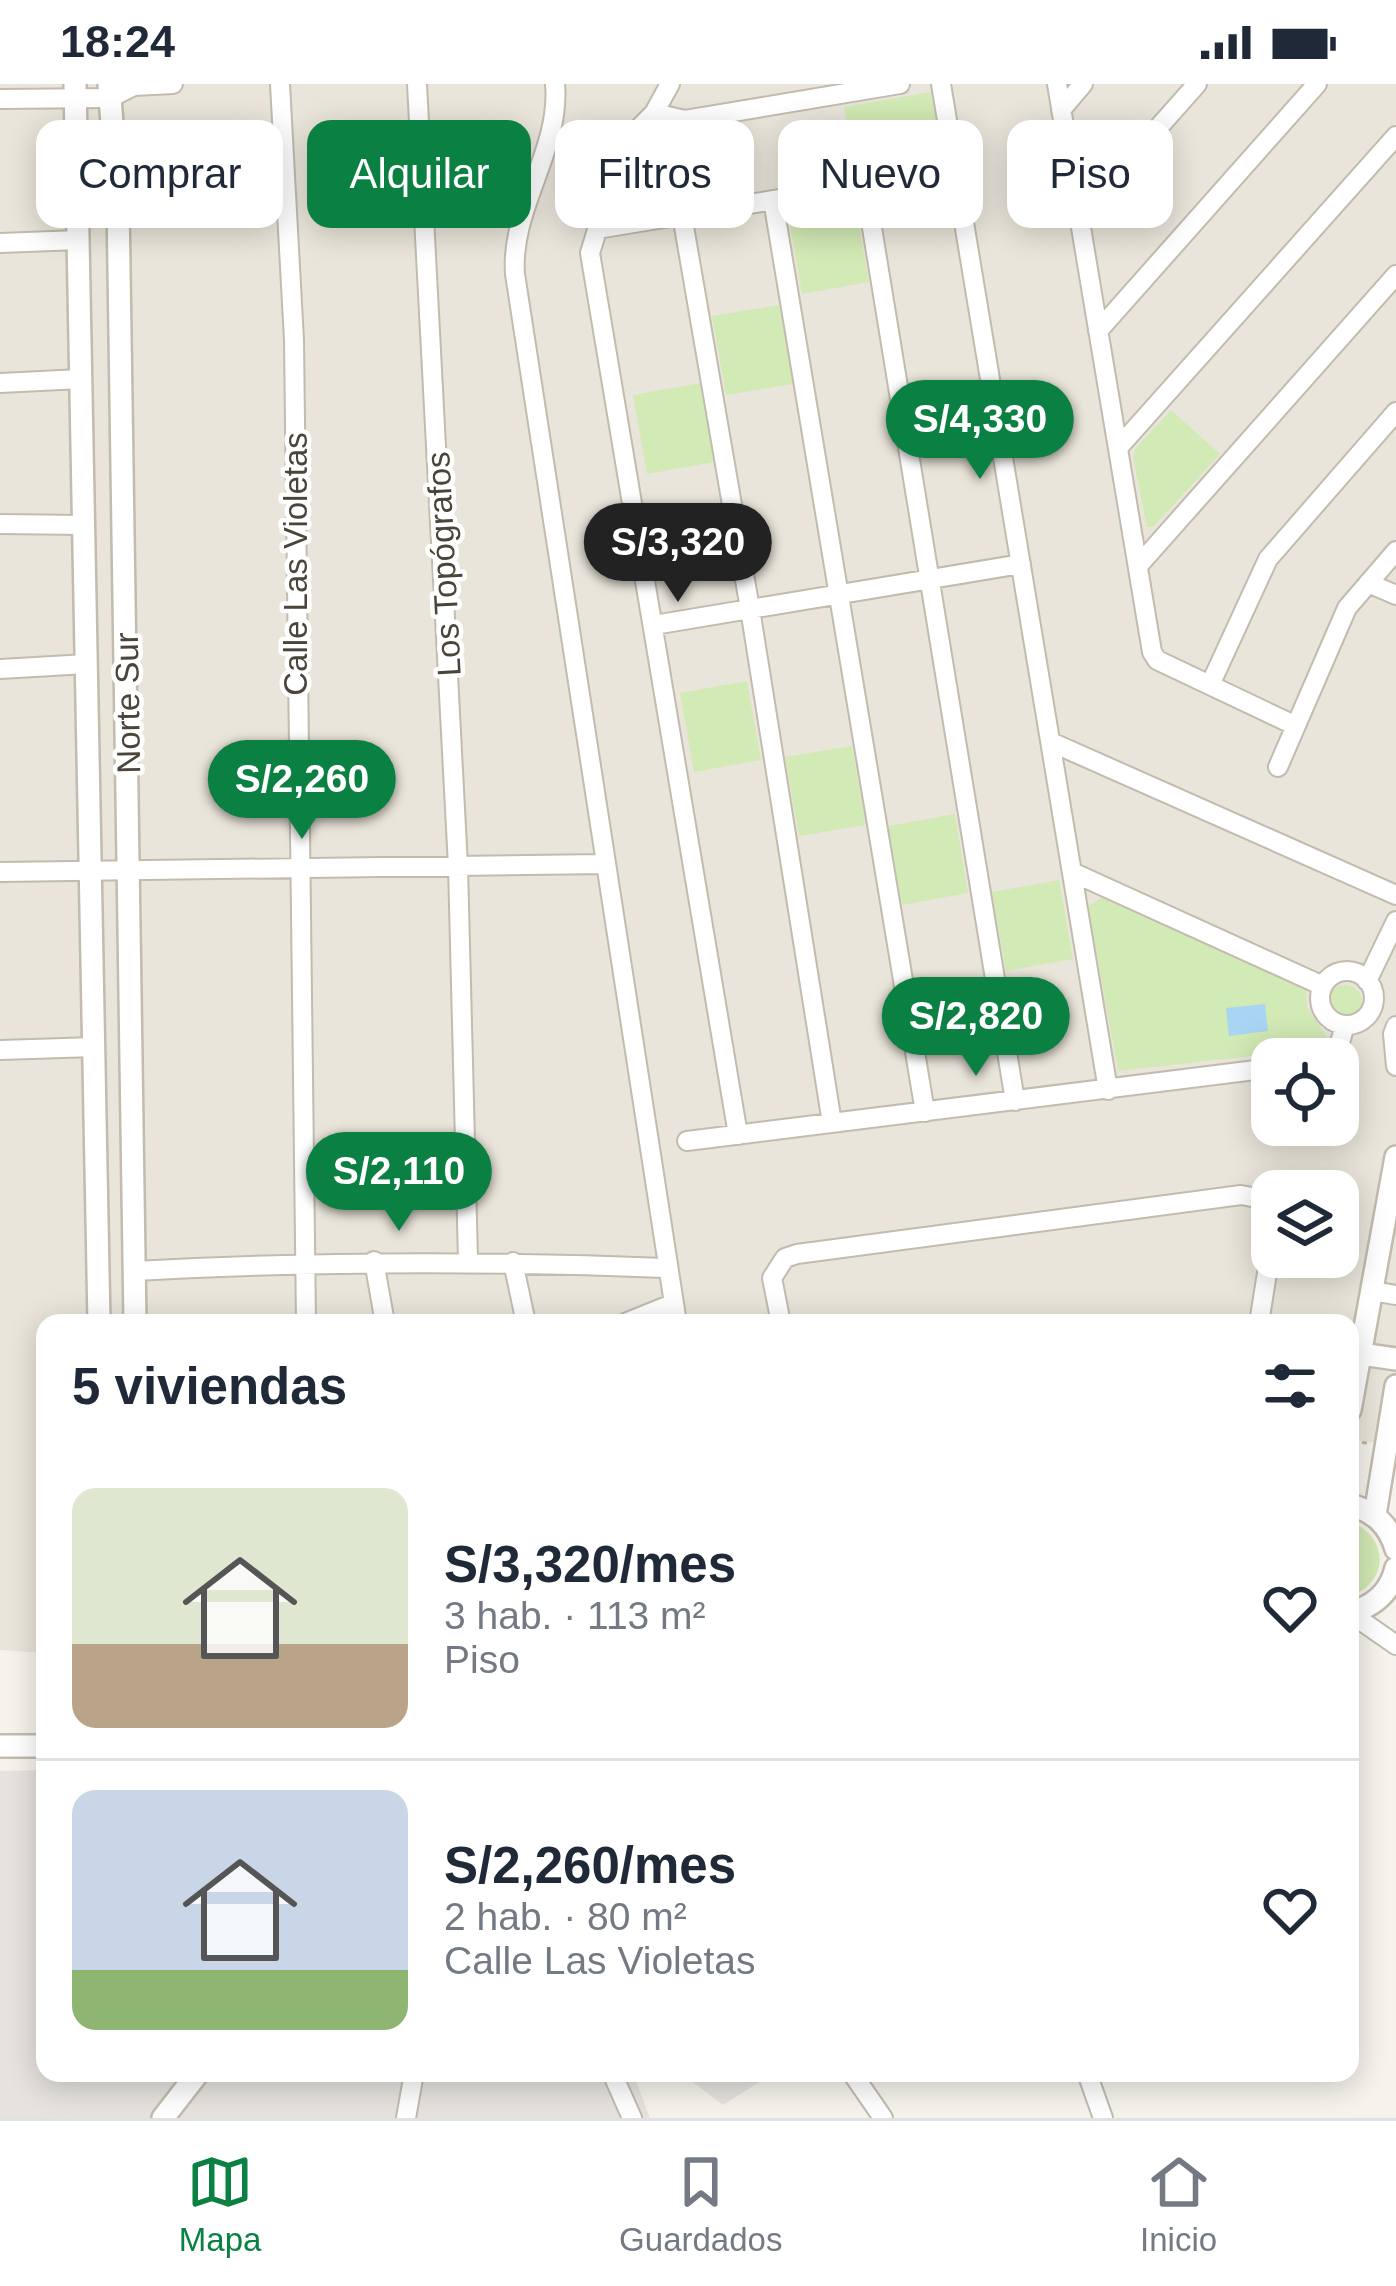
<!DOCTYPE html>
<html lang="es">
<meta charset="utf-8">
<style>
body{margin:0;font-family:Arial,sans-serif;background:#f2f2f3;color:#1f2937;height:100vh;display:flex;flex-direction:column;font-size:45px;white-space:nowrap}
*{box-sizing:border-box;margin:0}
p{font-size:39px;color:#747a83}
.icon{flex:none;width:66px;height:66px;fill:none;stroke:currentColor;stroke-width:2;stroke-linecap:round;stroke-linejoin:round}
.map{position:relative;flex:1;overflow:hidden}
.panel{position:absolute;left:36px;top:1230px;width:1323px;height:768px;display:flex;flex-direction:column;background:#fff;border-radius:24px;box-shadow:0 6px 30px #0003}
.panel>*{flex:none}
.top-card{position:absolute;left:36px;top:36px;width:1326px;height:108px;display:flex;gap:24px}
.fabs{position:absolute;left:1251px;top:954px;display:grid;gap:24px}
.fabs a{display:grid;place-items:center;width:108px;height:108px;border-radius:24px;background:#fff;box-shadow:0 6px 30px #0003;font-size:60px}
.price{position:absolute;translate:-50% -102px;padding:0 27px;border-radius:42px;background:#0b8043;color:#fff;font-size:39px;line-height:78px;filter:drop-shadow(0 3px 6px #0008)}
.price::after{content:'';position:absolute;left:50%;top:72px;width:36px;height:27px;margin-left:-18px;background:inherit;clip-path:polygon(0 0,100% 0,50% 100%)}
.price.on{background:#222;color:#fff}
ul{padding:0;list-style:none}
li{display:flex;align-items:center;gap:36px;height:300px;padding:0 36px}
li+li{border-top:3px solid #e0e1e3}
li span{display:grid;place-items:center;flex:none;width:336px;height:240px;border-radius:24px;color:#555}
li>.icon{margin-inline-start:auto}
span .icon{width:144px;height:144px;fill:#fffc;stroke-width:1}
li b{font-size:51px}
h2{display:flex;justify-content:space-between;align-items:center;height:144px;padding:0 36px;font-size:51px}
.chip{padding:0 42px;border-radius:24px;background:#fff;box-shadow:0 6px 30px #0003;font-size:42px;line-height:108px}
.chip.on{background:#0b8043;color:#fff}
.status{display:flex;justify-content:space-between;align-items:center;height:84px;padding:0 60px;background:#fff;direction:ltr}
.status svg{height:33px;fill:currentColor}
.menu{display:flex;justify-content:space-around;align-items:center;height:168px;border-top:3px solid #e0e1e3;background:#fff;font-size:33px;color:#747a83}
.menu a{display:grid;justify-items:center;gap:6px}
.menu .on{color:#0b8043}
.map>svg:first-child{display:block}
</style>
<div class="status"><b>18:24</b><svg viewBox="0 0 49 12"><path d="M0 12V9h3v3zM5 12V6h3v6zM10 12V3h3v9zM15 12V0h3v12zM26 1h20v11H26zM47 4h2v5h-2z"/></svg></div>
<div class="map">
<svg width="1396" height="2034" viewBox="0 0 1396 2034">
<rect width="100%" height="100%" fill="#f6f3ec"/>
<path fill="#eae5da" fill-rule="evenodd" d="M0 0H1396V1362L1350 1355V1239H45V1569L0 1566ZM1272 975H1338V1041H1272ZM1272 1107H1338V1173H1272Z"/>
<path fill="#e6e2dd" d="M45 1686V1989H633L650 2034H0V1687Z
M681 1989H774L723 2021Z"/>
<path fill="#d2eab5" d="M931 8 943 73 855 89 844 23Z
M854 113 869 198 802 210 787 124Z
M779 221 793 300 726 311 712 232Z
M700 299 714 378 647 390 633 311Z
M1171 326 1220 370 1153 443H1147L1133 373 1135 365Z
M747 597 761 676 694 688 680 609Z
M852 662 866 741 799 752 785 673Z
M955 730 968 809 902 821 888 742Z
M1059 796 1073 875 1006 887 992 808Z
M1103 813 1306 906 1307 923 1328 955 1323 964 1118 987 1088 822Z
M1328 918a17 17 0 1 1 34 0a17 17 0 1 1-34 0Z
M1350 1438C1389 1451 1390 1499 1350 1512Z"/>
<path fill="#a9d4f2" d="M1265 920 1268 947 1229 952 1226 924Z"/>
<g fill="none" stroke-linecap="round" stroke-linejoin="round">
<defs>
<path id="minor" d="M280 0 294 256 306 1239
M417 0 458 782 468 1176
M555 0C561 66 510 124 515 190L677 1239
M670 0 654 29 629 54 618 78 590 169 738 1051
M941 0 1108 1006
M1057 0 1152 568 1157 576 1294 641
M0 15 110 14 134 2 173 0
M1061 26 1083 0
M654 29 685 36 900 0
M865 101 1015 1017
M773 116 925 1028
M682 131 750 525 832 1039
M1079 133 1197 0
M597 145 956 86
M0 159 79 156
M1098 247 1317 0
M0 299 81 295
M1118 364 1396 52
M0 440 83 441
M1138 482 1396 191
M1368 499 1396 511
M654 541 1021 480
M0 585 87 580
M1210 601 1268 475 1396 328
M1051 658 1396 811
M1278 683 1347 524 1396 467
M0 788 604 780
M1072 788 1323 902
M1320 914a27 27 0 1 1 54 0a27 27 0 1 1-54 0Z
M1367 897 1396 837
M1396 942 1393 950 1396 982
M0 966 95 963
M1325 975 1337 969 1345 941
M687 1057 1272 984
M374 1177 385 1239
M513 1178 526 1239
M134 1187C313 1177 486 1177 665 1184
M1372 1207 1396 1211
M625 1239 672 1220
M781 1239 772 1194 785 1174 797 1170 1241 1111 1257 1114 1272 1128
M1259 1239 1272 1158
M1350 1529 1396 1561
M612 1989 632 2034
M852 1989 883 2034
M1087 1989 1103 2034
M406 2034 414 1989"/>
<path id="tertiary" d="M75 0 99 1239
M109 0 118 119 135 1239
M1361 1270 1396 1275
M1350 1326 1396 1073
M1350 1421C1374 1427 1389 1441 1396 1465
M1375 1431 1396 1302
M1350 1529C1374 1522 1390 1509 1396 1484
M0 1662H45
M163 2034 198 1989"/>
</defs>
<use href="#minor" stroke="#c2bbae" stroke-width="22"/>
<use href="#tertiary" stroke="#c2bbae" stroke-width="26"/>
<path stroke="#c4b79f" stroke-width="3" stroke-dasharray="6 6" stroke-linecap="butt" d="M1350 1357 1367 1359"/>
<use href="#minor" stroke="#fff" stroke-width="18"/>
<use href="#tertiary" stroke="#fff" stroke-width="21"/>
</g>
<g text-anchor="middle" stroke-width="9" stroke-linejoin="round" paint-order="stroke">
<g font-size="33" fill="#4b4439" stroke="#fff">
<text transform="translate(295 480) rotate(-90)" y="12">Calle Las Violetas</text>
<text transform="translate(443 480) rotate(-93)" y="12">Los Topógrafos</text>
<text transform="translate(127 619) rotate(-91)" y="12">Norte Sur</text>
</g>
</g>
</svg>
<div class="fabs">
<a><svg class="icon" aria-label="locate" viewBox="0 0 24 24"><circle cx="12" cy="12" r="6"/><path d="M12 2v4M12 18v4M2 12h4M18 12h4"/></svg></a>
<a><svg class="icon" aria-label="layers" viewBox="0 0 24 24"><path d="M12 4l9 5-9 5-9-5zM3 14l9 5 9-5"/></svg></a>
</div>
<b class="price" style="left:980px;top:398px">S/4,330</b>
<b class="price on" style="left:678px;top:521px">S/3,320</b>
<b class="price" style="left:302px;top:758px">S/2,260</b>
<b class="price" style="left:976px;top:995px">S/2,820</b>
<b class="price" style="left:399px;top:1150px">S/2,110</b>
<div class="top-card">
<a class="chip">Comprar</a>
<a class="chip on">Alquilar</a>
<a class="chip">Filtros</a>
<a class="chip">Nuevo</a>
<a class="chip">Piso</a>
</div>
<section class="panel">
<h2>5 viviendas<svg class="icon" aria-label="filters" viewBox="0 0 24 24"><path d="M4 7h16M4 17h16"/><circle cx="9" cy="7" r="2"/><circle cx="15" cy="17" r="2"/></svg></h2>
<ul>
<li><span style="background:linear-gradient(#dfe7d0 65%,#b9a48a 0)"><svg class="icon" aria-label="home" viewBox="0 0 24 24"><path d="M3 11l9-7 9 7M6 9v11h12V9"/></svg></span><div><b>S/3,320/mes</b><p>3 hab. · 113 m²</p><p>Piso</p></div><svg class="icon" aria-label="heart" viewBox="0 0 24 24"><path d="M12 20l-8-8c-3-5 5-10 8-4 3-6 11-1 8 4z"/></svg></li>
<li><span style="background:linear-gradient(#c9d6e8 75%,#8fb573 0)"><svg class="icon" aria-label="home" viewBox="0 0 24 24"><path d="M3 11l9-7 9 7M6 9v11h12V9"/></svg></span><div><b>S/2,260/mes</b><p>2 hab. · 80 m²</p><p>Calle Las Violetas</p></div><svg class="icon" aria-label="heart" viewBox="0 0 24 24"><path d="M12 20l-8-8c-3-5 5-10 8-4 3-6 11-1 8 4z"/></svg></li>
</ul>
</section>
</div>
<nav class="menu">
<a class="on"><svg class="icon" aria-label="map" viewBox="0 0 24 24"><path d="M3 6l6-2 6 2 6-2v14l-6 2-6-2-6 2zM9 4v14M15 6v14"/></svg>Mapa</a>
<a><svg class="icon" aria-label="saved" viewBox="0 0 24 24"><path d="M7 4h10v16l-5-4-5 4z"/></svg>Guardados</a>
<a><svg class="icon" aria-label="home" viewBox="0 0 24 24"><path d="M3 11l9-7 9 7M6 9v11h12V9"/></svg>Inicio</a>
</nav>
